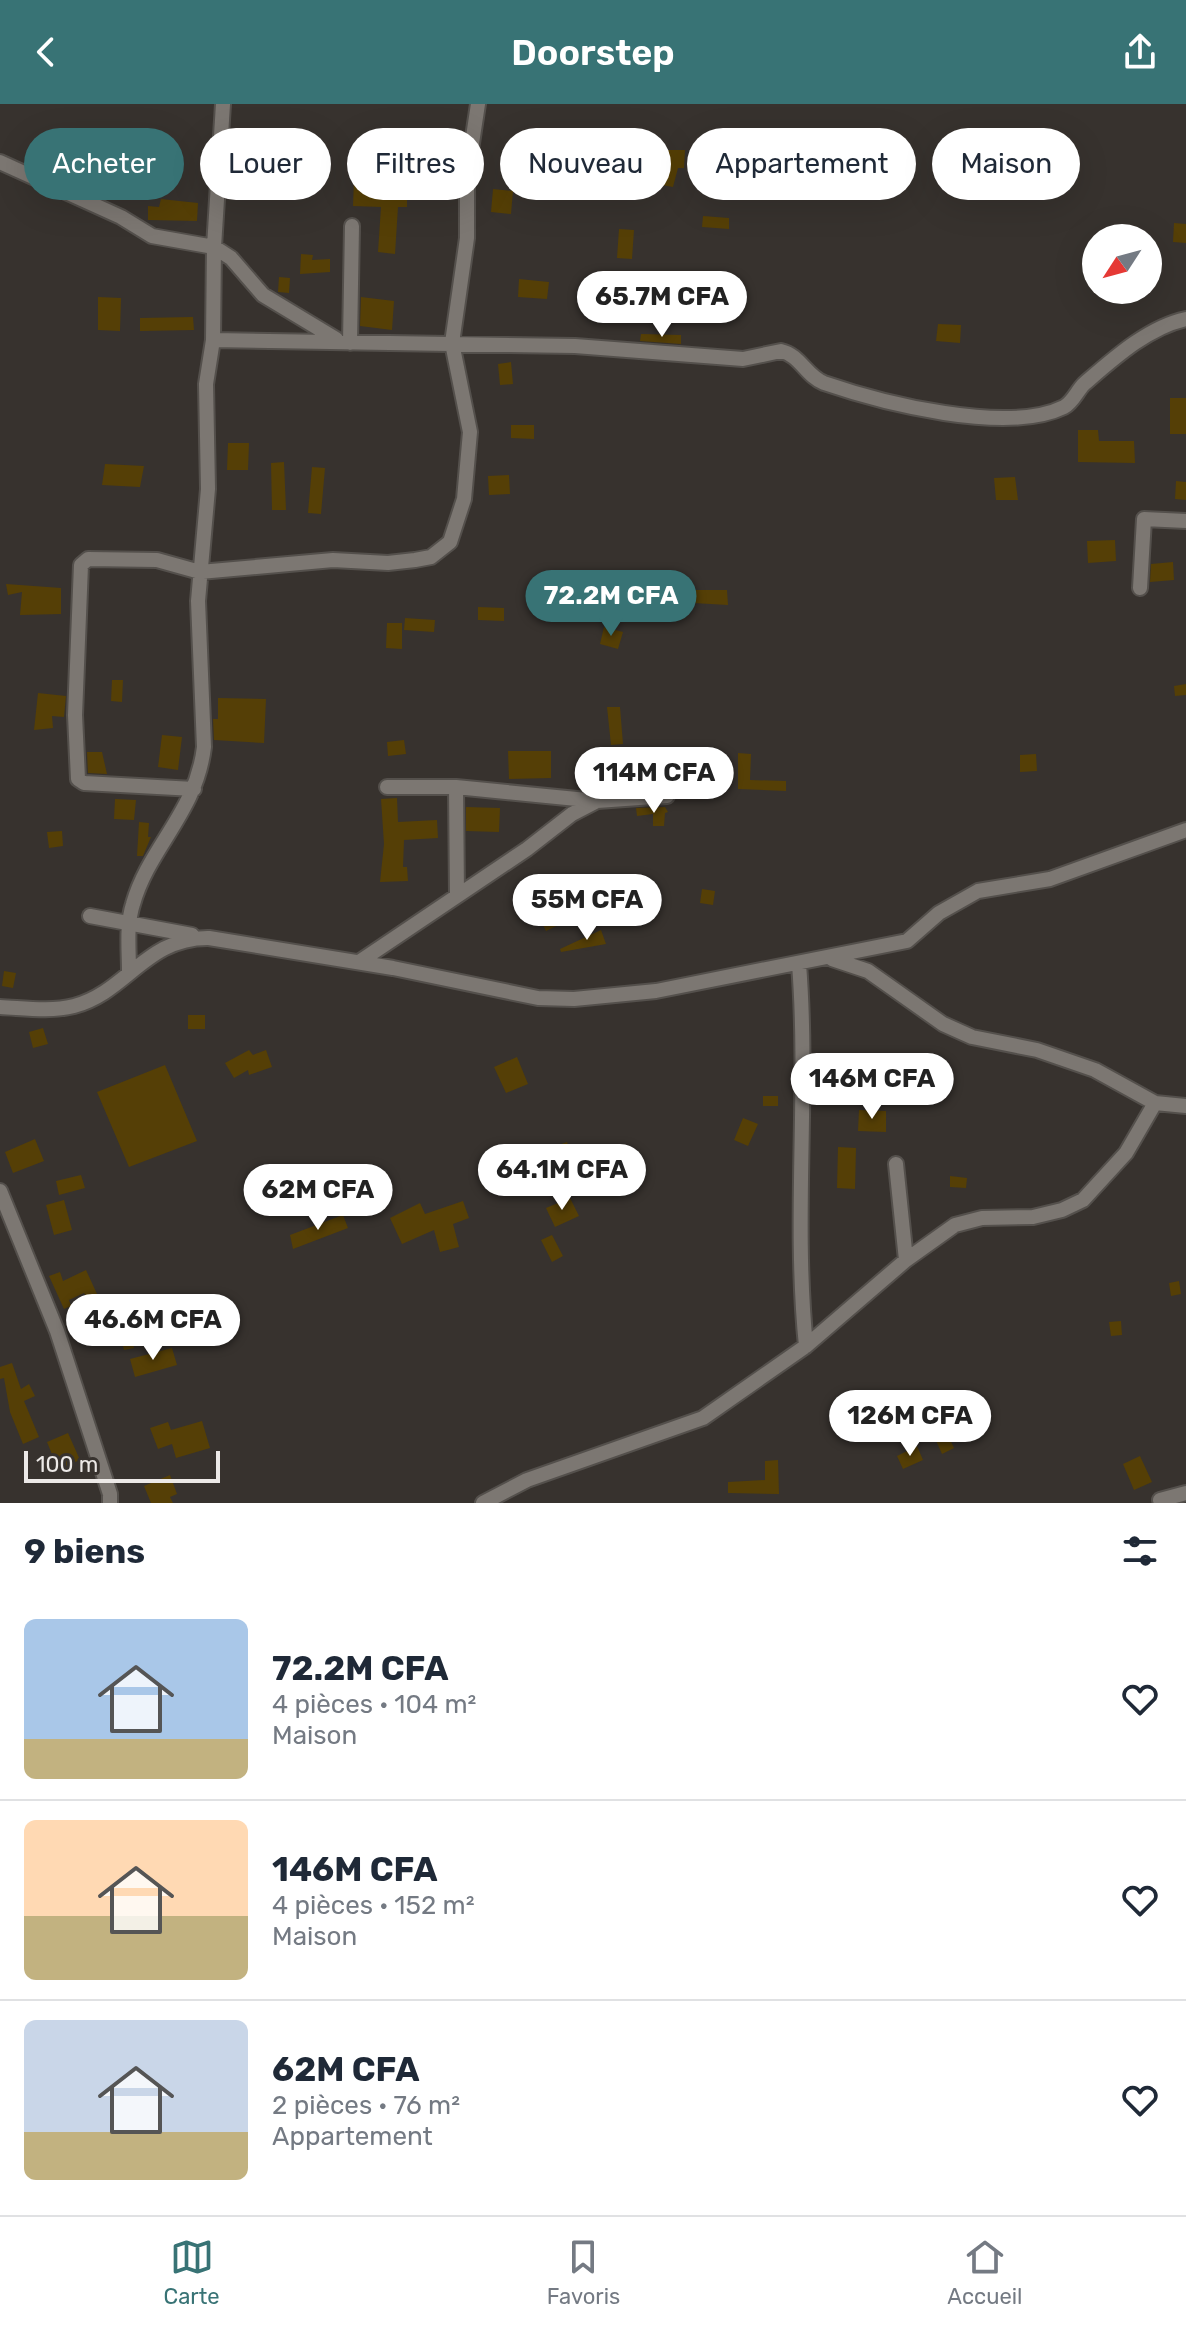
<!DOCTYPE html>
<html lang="fr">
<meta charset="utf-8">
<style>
body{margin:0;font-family:Rubik,sans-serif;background:#f6f6f7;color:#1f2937;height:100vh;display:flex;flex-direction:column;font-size:30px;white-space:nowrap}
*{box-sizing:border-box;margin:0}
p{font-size:26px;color:#747a83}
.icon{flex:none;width:44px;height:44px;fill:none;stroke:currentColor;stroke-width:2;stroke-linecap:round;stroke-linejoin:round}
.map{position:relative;height:1399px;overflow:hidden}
.side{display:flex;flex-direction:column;background:#fff;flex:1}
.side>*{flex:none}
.guide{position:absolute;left:24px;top:24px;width:1138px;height:72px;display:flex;gap:16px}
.needle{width:52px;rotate:234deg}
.buttons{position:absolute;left:1082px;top:120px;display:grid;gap:16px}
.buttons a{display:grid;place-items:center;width:80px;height:80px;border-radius:50%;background:#fff;box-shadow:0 8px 32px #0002;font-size:40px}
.scale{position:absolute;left:24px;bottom:20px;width:196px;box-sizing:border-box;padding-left:8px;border:4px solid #ece9e7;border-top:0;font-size:22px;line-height:28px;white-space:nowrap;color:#ece9e7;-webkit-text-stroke:6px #37322e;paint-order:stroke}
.price{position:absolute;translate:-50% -68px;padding:0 18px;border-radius:28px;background:#fff;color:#222;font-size:26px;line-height:52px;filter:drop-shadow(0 2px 4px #0008)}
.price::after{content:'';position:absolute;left:50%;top:48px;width:24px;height:18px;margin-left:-12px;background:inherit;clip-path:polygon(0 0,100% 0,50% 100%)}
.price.current{background:#387375;color:#fff}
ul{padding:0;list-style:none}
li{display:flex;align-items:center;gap:24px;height:200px;padding:0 24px}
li+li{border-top:2px solid #e0e1e3}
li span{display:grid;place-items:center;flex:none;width:224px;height:160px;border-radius:12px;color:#555}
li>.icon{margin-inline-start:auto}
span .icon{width:96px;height:96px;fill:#fffc;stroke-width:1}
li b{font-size:34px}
h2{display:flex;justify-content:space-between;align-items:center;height:96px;padding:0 24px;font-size:34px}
.pill{padding:0 28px;border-radius:36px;background:#fff;box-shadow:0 8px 32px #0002;font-size:28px;line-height:72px}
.pill.current{background:#387375;color:#fff}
header{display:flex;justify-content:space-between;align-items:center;height:104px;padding:0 24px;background:#387375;color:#fff;font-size:36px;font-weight:600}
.tabs{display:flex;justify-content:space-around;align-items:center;height:112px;border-top:2px solid #e0e1e3;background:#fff;font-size:22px;color:#747a83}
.tabs a{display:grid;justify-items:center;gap:4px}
.tabs .current{color:#387375}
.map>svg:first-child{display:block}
</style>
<header><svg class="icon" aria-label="back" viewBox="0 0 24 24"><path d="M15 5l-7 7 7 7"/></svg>Doorstep<svg class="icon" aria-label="share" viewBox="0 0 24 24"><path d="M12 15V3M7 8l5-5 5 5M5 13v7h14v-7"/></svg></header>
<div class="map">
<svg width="1186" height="1399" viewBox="0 0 1186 1399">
<rect width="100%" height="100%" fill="#37322e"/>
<path fill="#553f06" d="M249 34 276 36V72L249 70Z
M664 46H685L684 64H678L673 83 662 81 666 64H663Z
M354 75 407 76V103H398L395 150 378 148 381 103 353 102Z
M493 85 513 87 511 110 491 108Z
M161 95 198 99 197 117 148 116V102L159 103Z
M703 112 729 114V125L702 123Z
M1174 119 1186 120V139L1173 138Z
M619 125 634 126 632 155 617 154Z
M301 150 313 151 312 156 330 155V168L300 170Z
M279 173 290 174 289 189 278 188Z
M519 175 549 178 547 195 518 193Z
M98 193 121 194 120 227 98 226Z
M361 193 394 197 392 226 360 222Z
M650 197 673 202V199H683L682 218 647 210Z
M193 213 194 226 140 227V214Z
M938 220 961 221 960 239 936 237Z
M641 230 681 231V240L640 237Z
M511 258 513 280 500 281 498 260Z
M1170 294H1186V330H1170Z
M511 321H534V335L511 334Z
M1078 326H1098L1099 337H1134L1135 359 1078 358Z
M228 339H249L248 366H227Z
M284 358 286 406H272L271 359Z
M105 360 144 362 140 383 102 381Z
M312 363 325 364 321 410 308 409Z
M509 371 510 390 489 391 488 372Z
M1015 373 1018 396H996L994 374Z
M1176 377 1186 378V396L1175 395Z
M1115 436 1116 457 1088 459 1087 437Z
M1173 458 1174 476 1150 478 1151 460Z
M6 480 61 484V510L20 511 22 488 8 491Z
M693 486H727L728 501 693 499Z
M612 487 623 488 622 508 610 507Z
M478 503 504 504V517L478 516Z
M405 514 435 516 434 528 404 526Z
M387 519H402V545L386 544Z
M604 523 623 528 618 545 600 540Z
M112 576H123L122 598 111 597Z
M1186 580V591L1175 592 1174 582Z
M38 589 66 592 64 613 52 612 53 624 34 626Z
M218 594 266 595 264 639 214 636 213 615H218Z
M607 603H620L623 640 611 641Z
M162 631 182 633 178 666 158 663Z
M404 636 406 650 388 652 387 638Z
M508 647H551V674L509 675Z
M637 647 661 650 660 661 636 659Z
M87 648H102L107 670 88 669Z
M738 649 751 650 750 676 786 677V687L738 685Z
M1036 650 1037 667 1020 668V651Z
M397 694 398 718 437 716 438 734 404 736 403 763H407L408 777 380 778 384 740 381 695Z
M115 695 136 696 134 716 114 715Z
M466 703 500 704 499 728 466 727Z
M665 703 668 708 665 709 664 722H653V710L637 712 636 704Z
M139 718 149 719 148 733H151L143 752H137Z
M62 727 63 742 49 744 47 728Z
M702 785 715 787 713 801 700 799Z
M584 792 591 805 546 827 539 813Z
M601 826 606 840 561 848 560 845Z
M4 867 16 869 13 884 2 882Z
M188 911H205V925H188Z
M43 924 48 940 33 944 29 928Z
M249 946 253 951 266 946 272 963 249 971 248 966 234 974 225 959Z
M517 953 528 980 506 989 494 963Z
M165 961 197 1037 129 1063 97 988Z
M763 992H778V1002H763Z
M859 1006 886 1007V1028L858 1027Z
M743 1014 758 1020 748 1042 734 1036Z
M35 1035 44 1057 13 1069 5 1048Z
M567 1038 578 1067 535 1083 524 1054Z
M838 1043 856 1044 855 1085 837 1084Z
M81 1071 85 1084 59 1091 56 1077Z
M950 1072 967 1074 966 1084 950 1083Z
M570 1094 579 1112 555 1123 546 1104Z
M64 1096 72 1126 54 1131 46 1101Z
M463 1097 469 1114 453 1120 459 1143 440 1148 434 1126 402 1140 390 1114 420 1099 425 1110Z
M343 1111 348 1124 293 1145 290 1131Z
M552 1131 563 1152 552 1158 541 1136Z
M86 1166 108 1214 103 1217 84 1189 69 1196 71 1202 64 1205 49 1172 60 1168 63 1177Z
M1179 1177 1181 1190 1171 1192 1169 1179Z
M1121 1217 1122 1231 1111 1232 1109 1218Z
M131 1229 134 1244 124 1246 120 1231Z
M172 1244 177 1261 135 1273 130 1255Z
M12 1259 21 1285 29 1280 35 1292 24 1297 39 1333 23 1340 10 1308 4 1274 0 1275V1263Z
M202 1317 210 1344 176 1354 172 1340 158 1345 150 1324 168 1318 171 1326Z
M946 1327 954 1344 942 1350 934 1332Z
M68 1329 80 1356 58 1365 47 1338Z
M917 1342 923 1356 903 1365 897 1352Z
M1140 1352 1152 1378 1134 1386 1123 1360Z
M778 1356 779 1390 728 1389V1378L765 1376V1357Z
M170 1371 177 1390 170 1393 173 1399H151L144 1382Z"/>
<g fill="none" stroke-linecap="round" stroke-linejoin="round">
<defs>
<path id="minor" d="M0 58 121 113 152 132 214 143 231 154 263 191 336 235
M213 236 575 242 743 255 781 247C800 251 806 272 824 279 882 299 1007 331 1064 303 1073 298 1077 287 1084 280 1113 255 1148 223 1186 215
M350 239 352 122
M1140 484 1144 415 1186 417
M387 683H456L597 697
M456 683 457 792
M194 685 84 679 78 675 75 611 81 461 88 455 157 456 200 468 333 456 388 459 415 456 431 453 450 438 464 395 470 328 452 239 467 134V72L478 0
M90 812 192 831
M832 855 868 867 943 920 972 933 1037 946 1095 966 1155 999 1186 1002
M359 858 527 745 572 710 597 697 667 692
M799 860C809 987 793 1115 806 1242
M129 868C129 845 126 822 133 800 149 743 196 709 204 643L198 497 208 385 206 280 213 236 214 143 223 0
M0 903C24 904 50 908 74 902 127 888 146 833 209 834L393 864 538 894 574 895 656 887 907 837 939 809 978 787 1050 775 1186 726
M896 1060 906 1156
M0 1087 57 1227 110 1390V1399
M1160 1396 1186 1389
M483 1399 527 1376 703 1314 806 1242 906 1156 955 1121 982 1114 1033 1113 1062 1106 1083 1096 1126 1049 1155 999"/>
</defs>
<use href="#minor" stroke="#54504c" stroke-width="18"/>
<use href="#minor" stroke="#7c7772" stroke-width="14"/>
</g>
</svg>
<div class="buttons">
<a><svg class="needle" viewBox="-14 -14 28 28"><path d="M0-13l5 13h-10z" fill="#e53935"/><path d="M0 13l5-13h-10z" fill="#747a83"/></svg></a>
</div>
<div class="scale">100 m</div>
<b class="price" style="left:662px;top:235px">65.7M CFA</b>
<b class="price current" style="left:611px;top:534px">72.2M CFA</b>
<b class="price" style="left:654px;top:711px">114M CFA</b>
<b class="price" style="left:587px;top:838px">55M CFA</b>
<b class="price" style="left:872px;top:1017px">146M CFA</b>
<b class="price" style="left:562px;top:1108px">64.1M CFA</b>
<b class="price" style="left:318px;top:1128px">62M CFA</b>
<b class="price" style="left:153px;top:1258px">46.6M CFA</b>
<b class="price" style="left:910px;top:1354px">126M CFA</b>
<div class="guide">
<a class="pill current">Acheter</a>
<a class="pill">Louer</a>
<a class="pill">Filtres</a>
<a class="pill">Nouveau</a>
<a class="pill">Appartement</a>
<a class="pill">Maison</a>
</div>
</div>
<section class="side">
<h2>9 biens<svg class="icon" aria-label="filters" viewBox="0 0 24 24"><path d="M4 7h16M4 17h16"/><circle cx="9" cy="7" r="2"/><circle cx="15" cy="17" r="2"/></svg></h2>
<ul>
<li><span style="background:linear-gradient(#a9c7e8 75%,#c2b280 0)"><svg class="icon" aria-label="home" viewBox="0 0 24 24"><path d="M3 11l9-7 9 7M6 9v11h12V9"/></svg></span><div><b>72.2M CFA</b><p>4 pièces · 104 m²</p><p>Maison</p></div><svg class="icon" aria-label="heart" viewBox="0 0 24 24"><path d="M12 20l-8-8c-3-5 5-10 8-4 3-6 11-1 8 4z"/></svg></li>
<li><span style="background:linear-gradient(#ffd9b3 60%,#c2b280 0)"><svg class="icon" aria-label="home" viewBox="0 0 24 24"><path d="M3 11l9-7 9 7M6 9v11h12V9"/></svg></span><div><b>146M CFA</b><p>4 pièces · 152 m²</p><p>Maison</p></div><svg class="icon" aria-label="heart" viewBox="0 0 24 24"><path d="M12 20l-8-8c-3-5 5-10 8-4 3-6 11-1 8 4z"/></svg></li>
<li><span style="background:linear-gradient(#c9d6e8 70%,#c2b280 0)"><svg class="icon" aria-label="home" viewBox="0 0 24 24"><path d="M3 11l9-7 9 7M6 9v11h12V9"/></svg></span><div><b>62M CFA</b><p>2 pièces · 76 m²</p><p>Appartement</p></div><svg class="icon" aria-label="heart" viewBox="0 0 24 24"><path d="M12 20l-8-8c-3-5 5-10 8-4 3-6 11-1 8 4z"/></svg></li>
</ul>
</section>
<nav class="tabs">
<a class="current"><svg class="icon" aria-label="map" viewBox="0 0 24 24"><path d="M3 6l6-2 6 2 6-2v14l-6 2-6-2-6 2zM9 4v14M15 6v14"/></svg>Carte</a>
<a><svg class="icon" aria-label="saved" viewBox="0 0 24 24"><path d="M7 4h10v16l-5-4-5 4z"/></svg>Favoris</a>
<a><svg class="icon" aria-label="home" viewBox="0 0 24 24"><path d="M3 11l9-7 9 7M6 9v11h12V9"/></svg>Accueil</a>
</nav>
